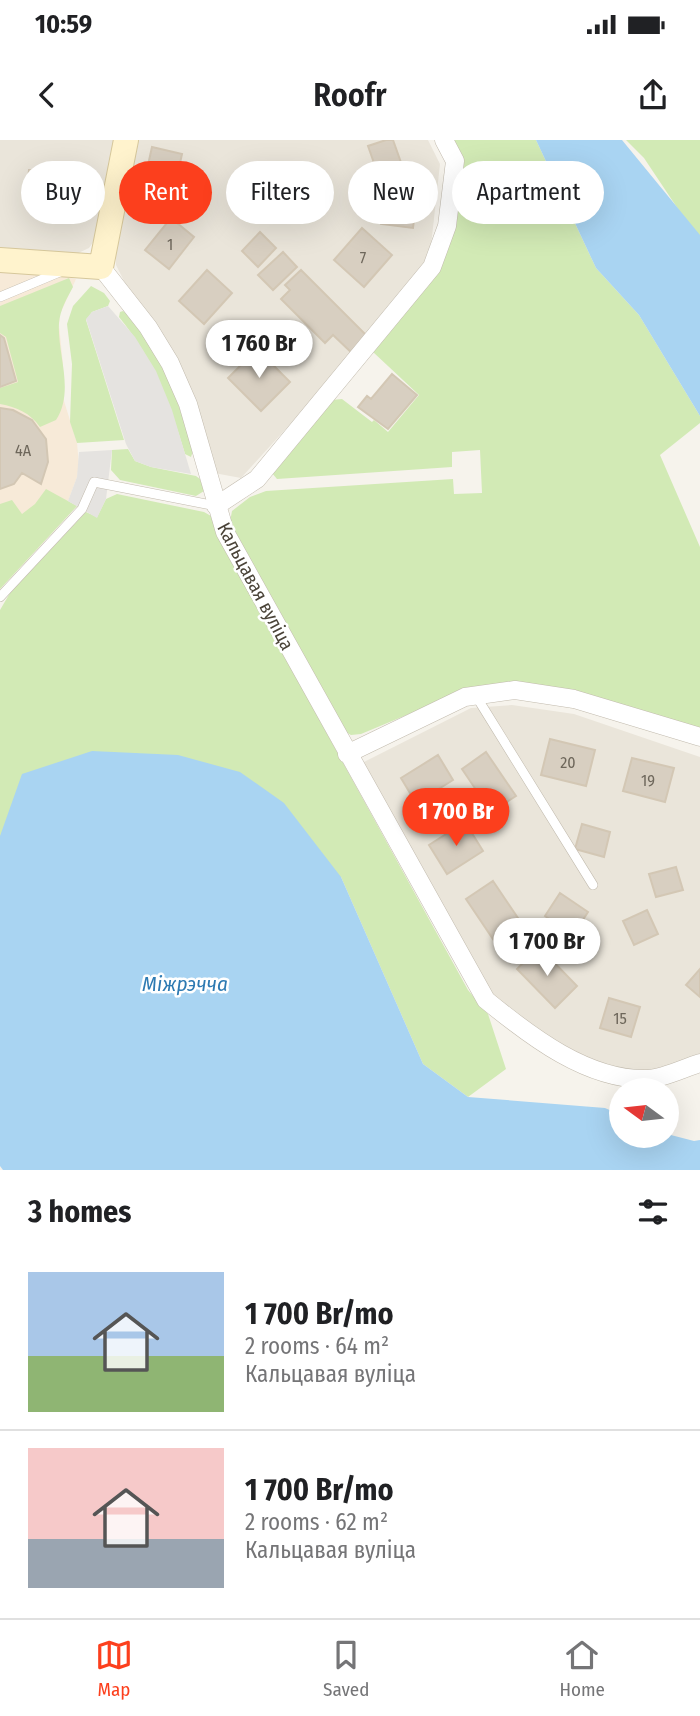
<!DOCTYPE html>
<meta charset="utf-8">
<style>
body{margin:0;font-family:"Fira Sans Condensed",sans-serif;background:#f6f6f6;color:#202124;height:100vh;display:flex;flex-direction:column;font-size:26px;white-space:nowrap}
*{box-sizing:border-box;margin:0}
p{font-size:23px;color:#757577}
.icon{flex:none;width:38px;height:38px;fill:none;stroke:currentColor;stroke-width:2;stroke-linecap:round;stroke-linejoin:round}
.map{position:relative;height:1030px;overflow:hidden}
.details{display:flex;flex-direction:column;background:#fff;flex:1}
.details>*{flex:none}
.hud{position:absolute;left:21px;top:21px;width:658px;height:63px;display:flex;gap:14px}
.needle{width:46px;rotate:285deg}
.fabs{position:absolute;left:609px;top:938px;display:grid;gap:14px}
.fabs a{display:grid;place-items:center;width:70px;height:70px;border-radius:50%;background:#fff;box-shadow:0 7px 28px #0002;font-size:35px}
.price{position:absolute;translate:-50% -60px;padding:0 16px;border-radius:24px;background:#fff;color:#222;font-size:23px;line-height:46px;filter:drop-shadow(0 2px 4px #0008)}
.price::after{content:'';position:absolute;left:50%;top:42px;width:21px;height:16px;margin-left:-10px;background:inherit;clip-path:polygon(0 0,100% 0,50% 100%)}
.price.selected{background:#fc3f1d;color:#fff}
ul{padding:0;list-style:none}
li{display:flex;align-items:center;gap:21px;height:175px;padding:0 28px}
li+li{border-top:2px solid #e0e0e0}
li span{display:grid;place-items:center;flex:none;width:196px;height:140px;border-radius:0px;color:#555}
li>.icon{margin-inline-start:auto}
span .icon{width:84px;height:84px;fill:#fffc;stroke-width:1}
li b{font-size:30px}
h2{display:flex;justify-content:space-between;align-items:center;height:84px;padding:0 28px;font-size:30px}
.chip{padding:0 24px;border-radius:32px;background:#fff;box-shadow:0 7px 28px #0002;font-size:24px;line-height:63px}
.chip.selected{background:#fc3f1d;color:#fff}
.status{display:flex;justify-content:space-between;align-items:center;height:49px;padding:0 35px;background:#fff;direction:ltr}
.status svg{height:19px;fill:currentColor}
header{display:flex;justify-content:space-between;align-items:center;height:91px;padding:0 28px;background:#fff;font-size:32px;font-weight:600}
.tabs{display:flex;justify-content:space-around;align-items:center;height:98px;border-top:2px solid #e0e0e0;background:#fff;font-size:19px;color:#757577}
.tabs a{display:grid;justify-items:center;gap:4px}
.tabs .selected{color:#fc3f1d}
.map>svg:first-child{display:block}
</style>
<div class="status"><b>10:59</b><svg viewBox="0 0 49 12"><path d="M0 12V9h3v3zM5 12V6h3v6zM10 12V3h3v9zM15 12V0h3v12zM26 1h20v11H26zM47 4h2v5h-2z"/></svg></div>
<header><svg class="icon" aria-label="back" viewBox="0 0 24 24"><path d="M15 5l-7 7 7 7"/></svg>Roofr<svg class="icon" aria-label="share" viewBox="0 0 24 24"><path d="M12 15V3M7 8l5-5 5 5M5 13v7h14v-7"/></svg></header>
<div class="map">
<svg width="700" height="1030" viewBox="0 0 700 1030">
<rect width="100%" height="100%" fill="#f6f3ec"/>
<path fill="#eae5da" d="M0 0H118L99 94 89 108 74 115 0 110Z
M136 0H428L440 24 428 133 241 338 214 333 177 221 125 143 116 125 115 103Z
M512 565 574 574 700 617V919L650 933 604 926 536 892 489 855 360 624 471 568Z"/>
<path fill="#f7ead8" d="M0 130 45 133 76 139 60 174 59 185 63 225 64 261 77 303 79 325 77 337 68 361 77 366 0 449Z"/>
<path fill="#d2eab5" d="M450 0H536L596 128 639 175 700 276V283L660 315 700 407V590L576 554 464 551 361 594 351 595 342 590 229 387 232 371 250 357 266 351 453 339 454 354 482 353 480 310 452 312V327L277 339 272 333 332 260 342 259 372 282 374 280 388 292 419 255 373 212 438 131Z
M626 0H700V102L644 18Z
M69 138 73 147C67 158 60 170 59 183 57 214 75 251 56 280L40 287C30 273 17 267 0 264V248L18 242 6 197 0 193V166Z
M91 146 104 153 110 161 108 166 92 172 86 180 124 300 77 303 70 282 72 224 67 184 73 166Z
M123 171C158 194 182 272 193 311L191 317 185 314C169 260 155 222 119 177L120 172Z
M128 309 135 321 151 327 196 336 200 339 204 351 196 356 120 340 111 330 112 310Z
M46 349 77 366 0 449V364L12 360 22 374 35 364Z
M117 354 204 372 211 376 232 421 468 850 488 874 506 929 468 957 423 924 341 737 0 712V470L10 453 86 372 97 377 106 359Z"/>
<path fill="#e5e3e0" d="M108 166 135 197 156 231 172 270 191 334 151 327 135 321 126 304 86 179 92 172Z
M112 310 106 359 97 378 68 361 77 337 79 312Z"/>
<path fill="#a9d4f2" d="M536 0H622L700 95V276L639 175 596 128Z
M92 611 178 615 240 632 284 663 341 737 423 924 468 957 605 968 621 975V996H667V994L694 1001 700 1000V1030H3L0 1026V696L22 634Z"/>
<path fill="#d8cfc1" stroke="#d3c7b4" stroke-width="2" d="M386 0H393L405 34 381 43 368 6Z
M152 7 182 14 176 41 146 34Z
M29 30 63 34 58 69 25 65Z
M384 59 416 62 413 88 381 84Z
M171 78 194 97 169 129 145 110Z
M362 88 392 115 364 147 334 120Z
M260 92 276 108 258 127 242 111Z
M283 112 297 127 273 150 258 135Z
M207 130 232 153 204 184 179 161Z
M301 130 368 197 352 213 333 195 325 203 281 159 290 150 285 145Z
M0 195 4 198 16 241 0 247Z
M257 209 290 242 261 271 228 238Z
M392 234 417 255 388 289 358 267 367 256 371 259Z
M0 268 13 270 32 280 46 299 48 322 41 344 22 333 14 344 0 349Z
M550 599 595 610 586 646 541 635Z
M486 612 516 656 491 672 462 629Z
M438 615 453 640 416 663 401 638Z
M632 618 674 628 665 662 623 651Z
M465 682 483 711 447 734 429 705Z
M582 684 610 692 604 717 575 709Z
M676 727 683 750 656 757 649 734Z
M493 741 522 784 495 802 466 759Z
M560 753 588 772 573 795 545 776Z
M647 770 658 794 634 805 623 781Z
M539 807 577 846 555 868 517 829Z
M700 829V857L686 845Z
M609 858 640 867 631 897 600 888Z"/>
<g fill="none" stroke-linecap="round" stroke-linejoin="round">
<defs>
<path id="lane" d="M0 157 62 131
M0 457 82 369 94 342 216 366
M476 556 593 745"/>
<path id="street" d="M101 127 148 187 170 223 188 264 225 392 486 860C530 896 588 941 648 939 664 938 684 928 700 923
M216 366 257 339 432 127 447 86 455 21 444 0
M347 614 465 557 515 550 574 559 700 597"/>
<path id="secondary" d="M0 120 101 127 126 0"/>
</defs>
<use href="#lane" stroke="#c2bbae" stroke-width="10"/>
<use href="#street" stroke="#c2bbae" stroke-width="19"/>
<use href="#secondary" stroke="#d6c79b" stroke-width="26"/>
<use href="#lane" stroke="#fff" stroke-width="9"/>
<use href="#street" stroke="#fff" stroke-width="18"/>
<use href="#secondary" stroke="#fff3cd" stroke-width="24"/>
</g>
<g text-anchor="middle" stroke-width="5" stroke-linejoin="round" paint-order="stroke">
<g font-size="16" fill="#6e675b">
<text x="170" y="110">1</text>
<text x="363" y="123">7</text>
<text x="23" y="316">4А</text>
<text x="568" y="628">20</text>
<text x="648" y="646">19</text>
<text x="620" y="884">15</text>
</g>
<g font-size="19" fill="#4b4439" stroke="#fff">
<text transform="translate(256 446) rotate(62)" y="7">Кальцавая вуліца</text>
</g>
<g font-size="21" font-style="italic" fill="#2e7ab2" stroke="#fff">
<text x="185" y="851">Міжрэчча</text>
</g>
</g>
</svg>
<div class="fabs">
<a><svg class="needle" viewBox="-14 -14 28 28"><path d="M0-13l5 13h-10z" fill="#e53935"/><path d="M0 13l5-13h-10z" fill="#757577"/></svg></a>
</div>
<b class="price" style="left:259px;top:240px">1 760 Br</b>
<b class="price selected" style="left:456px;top:708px">1 700 Br</b>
<b class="price" style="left:547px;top:838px">1 700 Br</b>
<div class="hud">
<a class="chip">Buy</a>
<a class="chip selected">Rent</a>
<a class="chip">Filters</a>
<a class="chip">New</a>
<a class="chip">Apartment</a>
</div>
</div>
<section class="details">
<h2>3 homes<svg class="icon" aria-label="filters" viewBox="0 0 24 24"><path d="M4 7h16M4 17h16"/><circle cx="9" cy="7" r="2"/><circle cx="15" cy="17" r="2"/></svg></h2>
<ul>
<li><span style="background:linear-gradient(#a9c7e8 60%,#8fb573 0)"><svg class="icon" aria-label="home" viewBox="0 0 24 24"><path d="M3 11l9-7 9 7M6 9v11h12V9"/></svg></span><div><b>1 700 Br/mo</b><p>2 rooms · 64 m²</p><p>Кальцавая вуліца</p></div></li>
<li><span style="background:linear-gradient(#f6c9c9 65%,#9aa5b1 0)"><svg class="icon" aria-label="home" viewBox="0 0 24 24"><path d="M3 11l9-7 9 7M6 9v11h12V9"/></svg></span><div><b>1 700 Br/mo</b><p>2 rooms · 62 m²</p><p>Кальцавая вуліца</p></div></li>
</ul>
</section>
<nav class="tabs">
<a class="selected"><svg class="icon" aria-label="map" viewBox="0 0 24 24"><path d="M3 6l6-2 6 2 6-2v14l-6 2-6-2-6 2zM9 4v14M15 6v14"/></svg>Map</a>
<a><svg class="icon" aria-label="saved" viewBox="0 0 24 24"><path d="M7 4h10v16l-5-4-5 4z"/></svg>Saved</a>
<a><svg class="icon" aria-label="home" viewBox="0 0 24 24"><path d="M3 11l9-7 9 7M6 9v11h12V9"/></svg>Home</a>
</nav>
